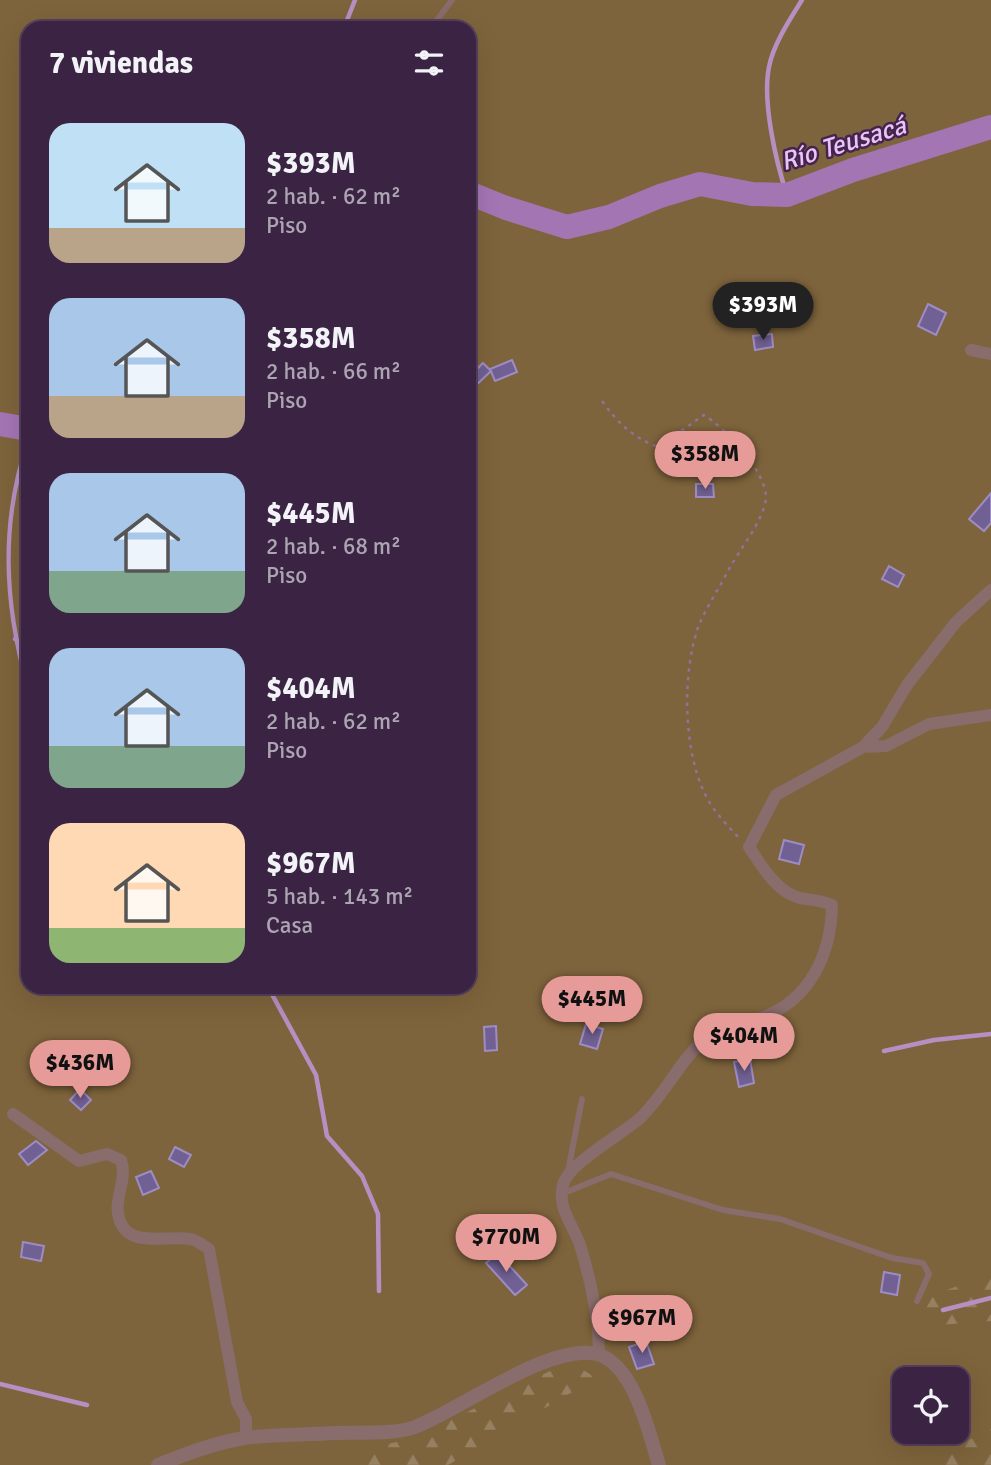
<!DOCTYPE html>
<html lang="es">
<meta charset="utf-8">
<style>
body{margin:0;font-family:Signika,sans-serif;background:#422b4a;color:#f1f3f6;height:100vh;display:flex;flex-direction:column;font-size:26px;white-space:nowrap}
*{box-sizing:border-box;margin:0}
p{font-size:23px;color:#aca4b2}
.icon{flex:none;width:38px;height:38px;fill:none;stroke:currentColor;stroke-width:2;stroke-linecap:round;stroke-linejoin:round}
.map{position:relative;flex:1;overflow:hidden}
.side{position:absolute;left:21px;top:21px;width:455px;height:973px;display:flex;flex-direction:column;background:#3b2343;border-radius:21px;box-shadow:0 7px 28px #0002,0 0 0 2px #54405c}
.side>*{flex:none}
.buttons{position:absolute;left:892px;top:1367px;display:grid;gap:14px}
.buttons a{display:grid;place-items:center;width:77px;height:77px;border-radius:14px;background:#3b2343;box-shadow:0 7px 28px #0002,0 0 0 2px #54405c;font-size:35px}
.price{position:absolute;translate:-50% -60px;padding:0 16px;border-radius:24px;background:#e69b98;color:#111;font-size:23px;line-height:46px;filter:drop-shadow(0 2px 4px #0008)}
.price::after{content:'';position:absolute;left:50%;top:42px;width:21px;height:16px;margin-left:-10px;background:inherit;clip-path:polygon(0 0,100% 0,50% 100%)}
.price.current{background:#222;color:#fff}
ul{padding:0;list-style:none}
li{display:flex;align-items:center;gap:21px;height:175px;padding:0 28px}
li span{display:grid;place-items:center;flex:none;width:196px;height:140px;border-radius:21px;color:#555}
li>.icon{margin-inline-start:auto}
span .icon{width:84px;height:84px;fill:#fffc;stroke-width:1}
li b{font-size:30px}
h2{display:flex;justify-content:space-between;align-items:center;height:84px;padding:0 28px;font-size:30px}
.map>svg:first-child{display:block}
</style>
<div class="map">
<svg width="991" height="1465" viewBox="0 0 991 1465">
<defs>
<pattern id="forest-firs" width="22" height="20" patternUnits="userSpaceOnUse" patternTransform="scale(1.75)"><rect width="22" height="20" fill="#7e643c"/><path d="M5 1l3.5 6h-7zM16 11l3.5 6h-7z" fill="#968062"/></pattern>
</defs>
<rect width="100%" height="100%" fill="#4f2f59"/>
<path fill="#7e643c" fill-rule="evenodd" d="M0 0H991V1465H0ZM28 28H469V987H28ZM905 1379H957V1432H905Z"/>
<path fill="url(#forest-firs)" d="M991 1274V1321L926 1326 905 1305Z
M577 1366 596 1378 448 1465H362L374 1447 415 1438 552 1370Z
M991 1429V1465H937L933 1458Z"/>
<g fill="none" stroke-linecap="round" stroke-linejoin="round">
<path stroke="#b690c3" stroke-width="4.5" d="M344 28 355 0
M787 195C776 162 762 102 769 67 773 45 790 19 802 0
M28 442C0 523 4 604 28 687
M15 639 28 649
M268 987 316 1075 327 1136 362 1176 378 1214 379 1291
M884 1051 934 1040 991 1034
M943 1310 991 1298
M0 1384 87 1405"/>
<path stroke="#a475b3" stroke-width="24" d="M469 193 506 208 567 227 609 217 660 196 700 184 752 194 787 195 853 170 991 127
M0 424 28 429"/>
</g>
<path fill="#706093" stroke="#9d8dc4" stroke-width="2" d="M928 304 946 313 936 335 918 326Z
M772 334 773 347 755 350 753 336Z
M512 360 517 372 495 381 490 369Z
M483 363 491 371 469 392V377Z
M696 484H713L714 497H696Z
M991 493V523L984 531 969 519Z
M889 566 904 575 898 587 882 579Z
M784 840 804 845 799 864 779 859Z
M586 1024 603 1029 597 1049 580 1044Z
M496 1026 497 1050 485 1051 484 1027Z
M750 1059 754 1083 739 1087 734 1062Z
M80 1089 91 1100 81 1110 70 1100Z
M36 1141 47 1150 28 1165 19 1154Z
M175 1147 191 1155 184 1167 169 1159Z
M151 1171 159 1188 143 1195 136 1177Z
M23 1242 44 1246 41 1261 21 1257Z
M498 1253 527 1285 515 1295 486 1263Z
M884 1272 900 1275 897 1295 881 1292Z
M646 1341 654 1364 637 1369 629 1347Z"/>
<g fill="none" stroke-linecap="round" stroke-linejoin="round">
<path stroke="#8e7396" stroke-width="2.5" stroke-dasharray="3.5 5" stroke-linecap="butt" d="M602 401C618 423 632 437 658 447L704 415C724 427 767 472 766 498 764 520 740 549 729 569 720 587 707 606 699 625 682 671 683 747 704 792 712 810 726 824 739 838"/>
<path stroke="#896c6c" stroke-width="6" d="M431 28 452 0
M568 1171 582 1099
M564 1193 611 1174 723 1210 780 1219 892 1258 923 1263 929 1274 917 1301"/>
<path stroke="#896c6c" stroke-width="12" d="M971 350 991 354
M863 747 886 746 929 724 991 715
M13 1114 79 1161 107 1154 121 1160C128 1180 113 1199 119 1218 127 1249 166 1235 190 1239 197 1240 204 1246 209 1249L237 1402 246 1419V1438
M599 1355C599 1318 591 1281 580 1245 573 1224 557 1209 563 1185 567 1165 620 1135 638 1120 664 1097 682 1056 706 1039 722 1027 742 1025 761 1018 810 1000 831 955 832 905 821 900 811 900 800 898 776 892 762 866 749 847L776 795 863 747 882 727 907 685 956 622 991 590"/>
<path stroke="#896c6c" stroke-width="14" d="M158 1465C186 1454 214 1443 244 1438 274 1434 305 1435 335 1433 359 1432 392 1435 415 1427 460 1410 555 1339 600 1355 635 1368 649 1433 659 1465"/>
</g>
<g text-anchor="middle" stroke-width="5" stroke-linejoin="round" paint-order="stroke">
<g font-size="26" font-style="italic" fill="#eac3f7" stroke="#44244e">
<text transform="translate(843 143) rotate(-17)" y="9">Río Teusacá</text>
</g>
</g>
</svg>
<div class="buttons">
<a><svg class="icon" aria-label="locate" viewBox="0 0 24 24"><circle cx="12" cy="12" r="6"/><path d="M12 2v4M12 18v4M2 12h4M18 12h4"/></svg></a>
</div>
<b class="price current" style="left:763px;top:342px">$393M</b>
<b class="price" style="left:705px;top:491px">$358M</b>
<b class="price" style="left:592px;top:1036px">$445M</b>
<b class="price" style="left:744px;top:1073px">$404M</b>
<b class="price" style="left:80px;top:1100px">$436M</b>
<b class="price" style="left:506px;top:1274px">$770M</b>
<b class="price" style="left:642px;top:1355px">$967M</b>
<section class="side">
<h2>7 viviendas<svg class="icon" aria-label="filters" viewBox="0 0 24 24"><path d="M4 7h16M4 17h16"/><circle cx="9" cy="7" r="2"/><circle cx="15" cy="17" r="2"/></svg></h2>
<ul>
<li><span style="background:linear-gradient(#bfe0f5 75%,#b9a48a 0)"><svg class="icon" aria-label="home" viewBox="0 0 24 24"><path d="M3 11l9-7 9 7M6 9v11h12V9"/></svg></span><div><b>$393M</b><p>2 hab. · 62 m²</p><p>Piso</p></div></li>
<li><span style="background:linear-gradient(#a9c7e8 70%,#b9a48a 0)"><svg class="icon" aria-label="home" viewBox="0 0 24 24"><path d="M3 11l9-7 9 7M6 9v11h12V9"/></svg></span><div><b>$358M</b><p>2 hab. · 66 m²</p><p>Piso</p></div></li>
<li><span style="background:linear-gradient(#a9c7e8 70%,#7fa58c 0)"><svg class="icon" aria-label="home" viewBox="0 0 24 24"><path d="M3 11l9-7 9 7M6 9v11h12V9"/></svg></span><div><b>$445M</b><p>2 hab. · 68 m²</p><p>Piso</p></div></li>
<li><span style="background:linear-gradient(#a9c7e8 70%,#7fa58c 0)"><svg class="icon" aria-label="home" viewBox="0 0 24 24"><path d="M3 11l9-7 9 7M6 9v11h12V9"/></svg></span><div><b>$404M</b><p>2 hab. · 62 m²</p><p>Piso</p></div></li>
<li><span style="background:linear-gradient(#ffd9b3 75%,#8fb573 0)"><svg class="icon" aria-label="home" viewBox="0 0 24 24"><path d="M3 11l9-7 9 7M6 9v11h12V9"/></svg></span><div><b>$967M</b><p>5 hab. · 143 m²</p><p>Casa</p></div></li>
</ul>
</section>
</div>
